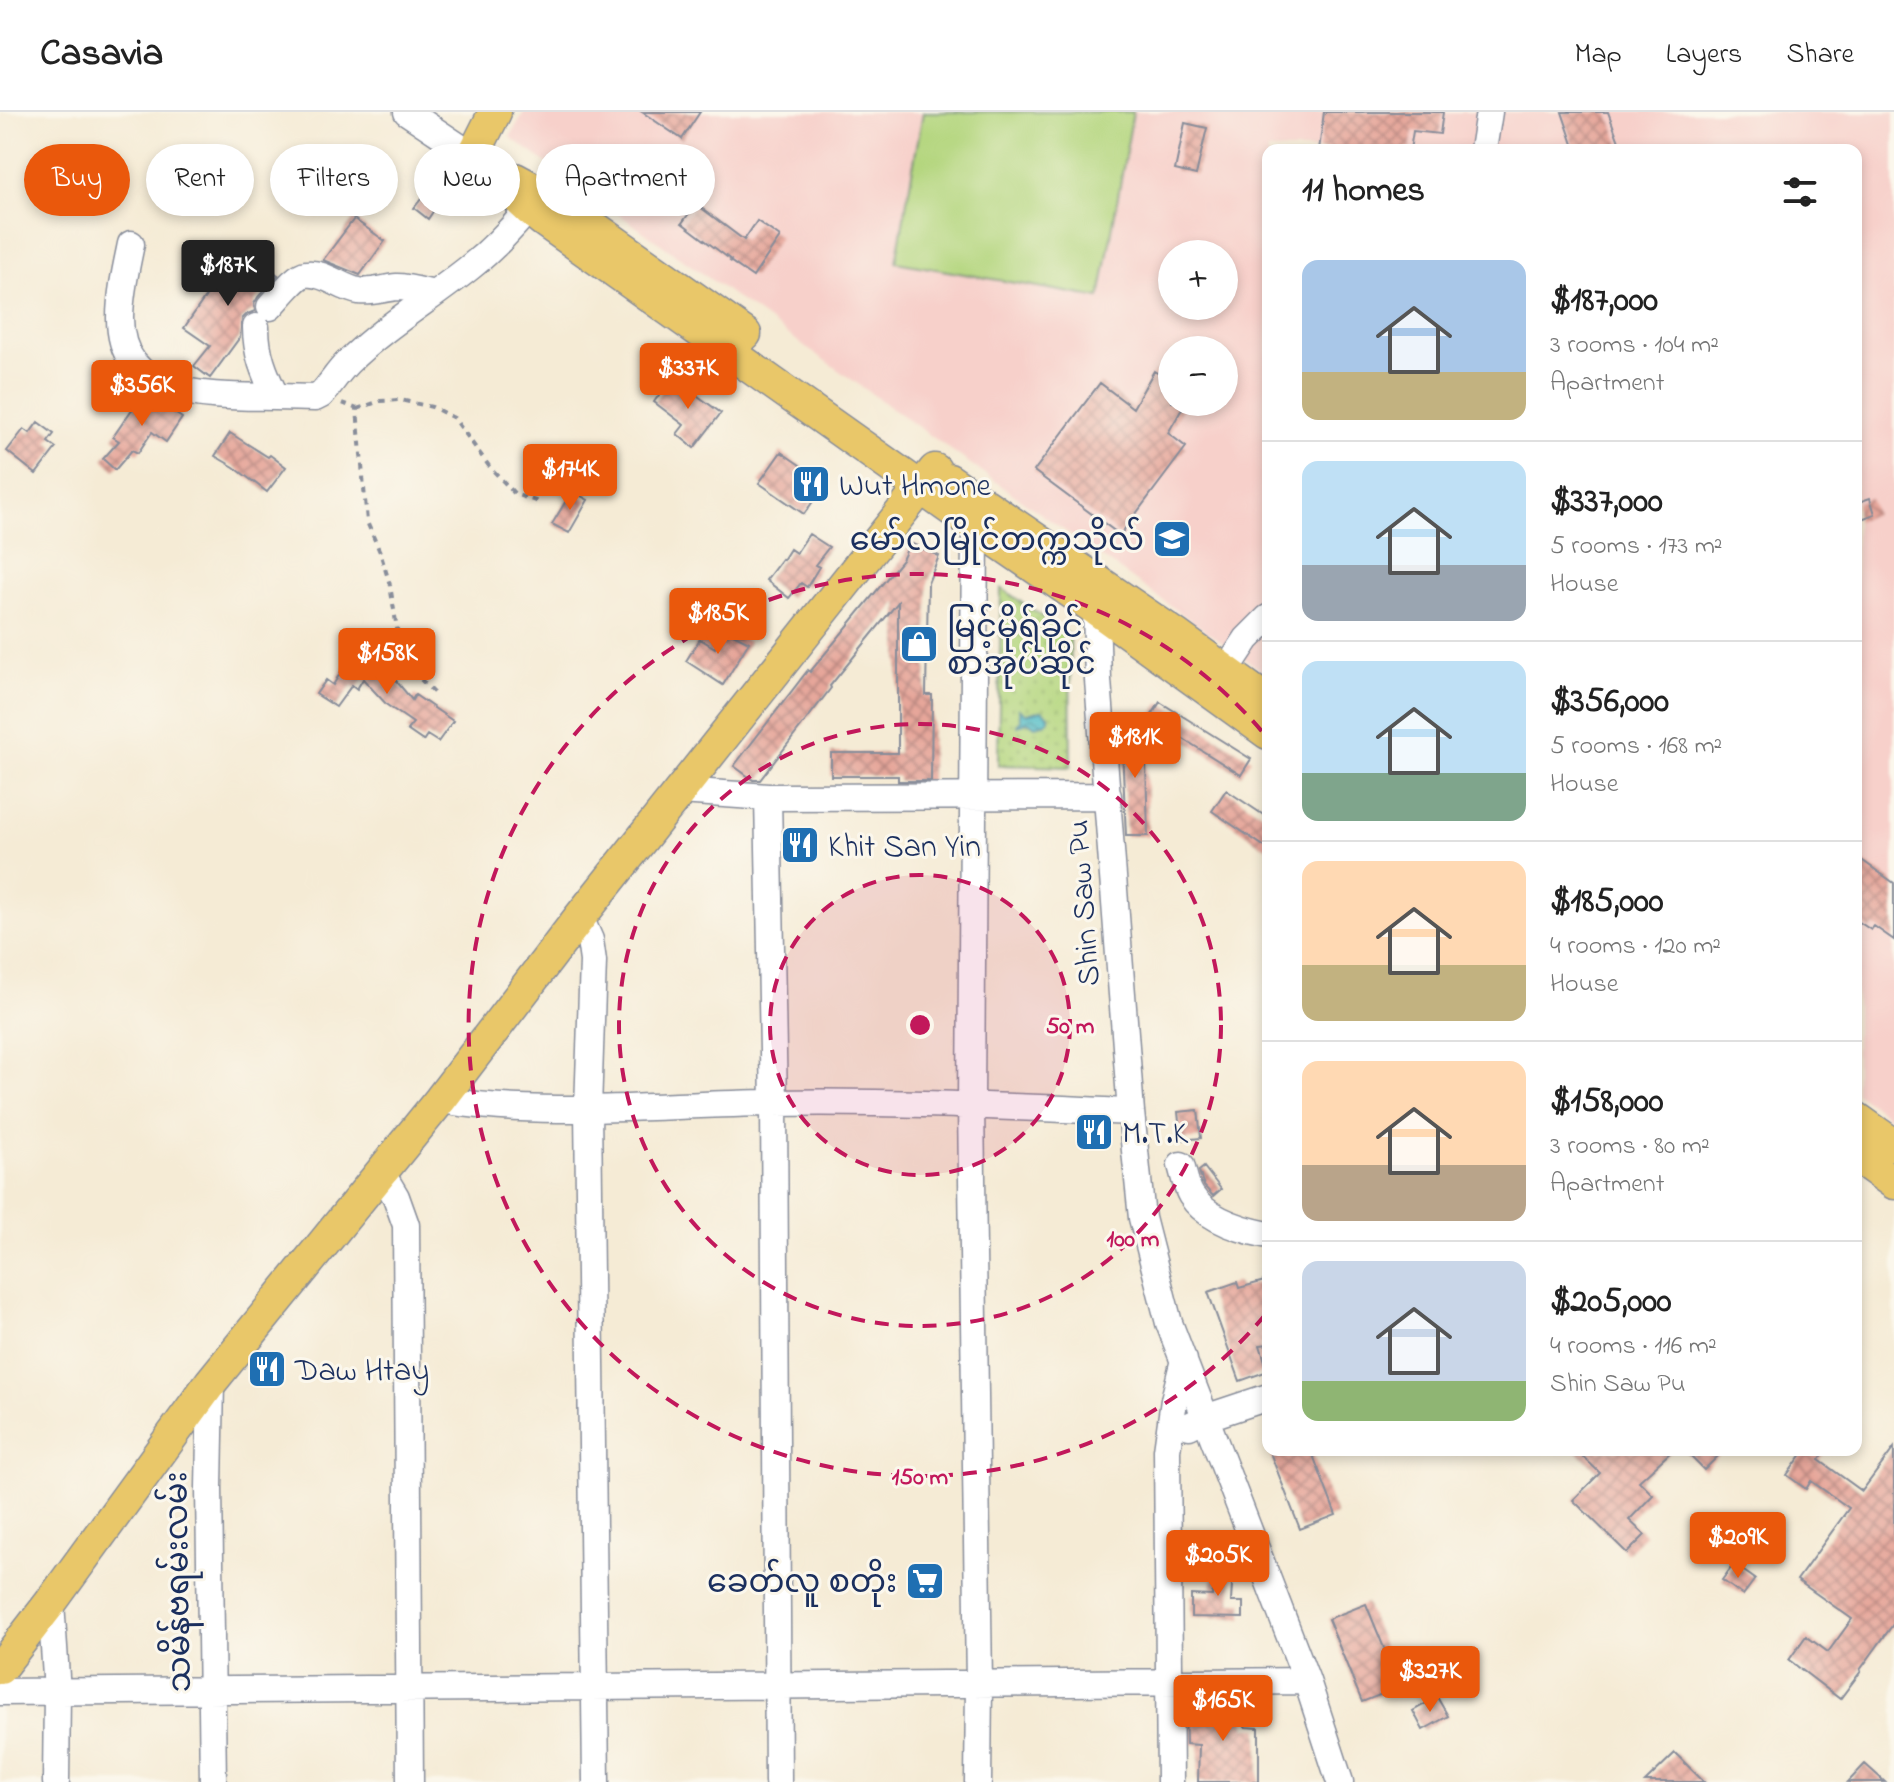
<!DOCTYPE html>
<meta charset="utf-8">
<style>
body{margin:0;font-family:"Indie Flower","Noto Sans Myanmar",sans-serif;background:#f2f2f2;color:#222;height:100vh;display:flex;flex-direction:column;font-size:30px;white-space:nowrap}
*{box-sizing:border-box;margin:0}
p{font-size:26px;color:#767676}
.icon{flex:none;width:44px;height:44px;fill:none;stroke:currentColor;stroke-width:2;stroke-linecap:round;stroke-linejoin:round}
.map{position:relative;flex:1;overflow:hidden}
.details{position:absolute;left:1262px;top:32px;width:600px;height:1312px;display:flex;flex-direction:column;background:#fff;border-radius:16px;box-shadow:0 4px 12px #0003}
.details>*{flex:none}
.hud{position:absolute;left:24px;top:32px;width:760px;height:72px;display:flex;gap:16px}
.buttons{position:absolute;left:1158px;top:128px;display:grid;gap:16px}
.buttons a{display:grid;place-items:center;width:80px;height:80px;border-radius:50%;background:#fff;box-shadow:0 4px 12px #0003;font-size:40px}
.price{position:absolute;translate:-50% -68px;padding:0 18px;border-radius:8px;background:#ea580c;color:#fff;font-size:26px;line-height:52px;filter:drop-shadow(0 2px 4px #0008)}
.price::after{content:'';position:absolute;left:50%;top:48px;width:24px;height:18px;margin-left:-12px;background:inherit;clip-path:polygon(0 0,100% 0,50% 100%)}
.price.on{background:#222;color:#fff}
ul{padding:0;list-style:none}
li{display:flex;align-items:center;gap:24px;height:200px;padding:0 40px}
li+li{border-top:2px solid #e0e0e0}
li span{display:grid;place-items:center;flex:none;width:224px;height:160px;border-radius:16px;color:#555}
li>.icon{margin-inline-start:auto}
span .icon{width:96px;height:96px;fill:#fffc;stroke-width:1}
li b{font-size:34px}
h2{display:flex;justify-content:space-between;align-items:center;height:96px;padding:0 40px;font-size:34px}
.pill{padding:0 28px;border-radius:36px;background:#fff;box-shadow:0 4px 12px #0003;font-size:28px;line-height:72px}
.pill.on{background:#ea580c;color:#fff}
header{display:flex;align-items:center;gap:48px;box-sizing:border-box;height:112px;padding:0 40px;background:#fff;border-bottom:2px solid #e0e0e0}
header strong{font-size:38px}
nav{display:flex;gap:44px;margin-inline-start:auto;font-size:28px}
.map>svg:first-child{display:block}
</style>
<header>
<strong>Casavia</strong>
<nav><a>Map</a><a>Layers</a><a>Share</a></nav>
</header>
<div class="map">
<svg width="1894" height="1670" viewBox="0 0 1894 1670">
<defs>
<pattern id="grass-dots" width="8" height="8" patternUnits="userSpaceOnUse" patternTransform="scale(2)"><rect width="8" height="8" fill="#b4d67e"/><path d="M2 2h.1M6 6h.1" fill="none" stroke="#9ab86f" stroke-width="1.8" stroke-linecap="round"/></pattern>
<pattern id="water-waves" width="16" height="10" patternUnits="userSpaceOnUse" patternTransform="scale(2)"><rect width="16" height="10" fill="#4ebcc6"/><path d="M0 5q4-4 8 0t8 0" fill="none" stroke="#4099a4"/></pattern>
<pattern id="building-cross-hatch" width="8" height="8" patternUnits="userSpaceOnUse" patternTransform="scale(2)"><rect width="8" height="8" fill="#e6a69a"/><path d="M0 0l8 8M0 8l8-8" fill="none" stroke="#ba8881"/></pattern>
</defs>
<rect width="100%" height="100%" fill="#fbf7ec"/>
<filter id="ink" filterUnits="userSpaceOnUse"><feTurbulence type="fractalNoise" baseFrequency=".0125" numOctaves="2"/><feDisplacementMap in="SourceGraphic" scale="16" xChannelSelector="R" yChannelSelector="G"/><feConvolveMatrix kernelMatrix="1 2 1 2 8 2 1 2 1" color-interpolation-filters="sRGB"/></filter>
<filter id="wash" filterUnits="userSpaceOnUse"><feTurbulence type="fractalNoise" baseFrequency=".006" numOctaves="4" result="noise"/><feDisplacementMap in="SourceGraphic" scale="32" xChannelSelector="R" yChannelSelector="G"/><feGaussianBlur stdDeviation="1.8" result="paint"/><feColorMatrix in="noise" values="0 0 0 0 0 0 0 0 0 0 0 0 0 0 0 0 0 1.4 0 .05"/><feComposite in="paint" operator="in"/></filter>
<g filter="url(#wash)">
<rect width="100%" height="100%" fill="#f5ebd5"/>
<path fill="#f7d0ca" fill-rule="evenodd" d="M524 0H1894V1008L1856 981V38H1268V563L510 25ZM1172 142H1224V194H1172ZM1172 238H1224V290H1172Z"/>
<path fill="url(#grass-dots)" stroke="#68826e" stroke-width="2" d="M1001 476 1070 524 1071 655 998 653Z"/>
<path fill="#b4d67e" stroke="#68826e" stroke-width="2" d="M923 0H1133L1100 186 896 150Z"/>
<path fill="url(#water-waves)" stroke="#347692" stroke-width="2" d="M1019 597 1027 602 1042 598 1049 604V608L1046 611 1035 614 1031 611 1026 610 1018 614 1017 613 1021 608Z"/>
<g id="blocks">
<path fill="url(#building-cross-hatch)" d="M642 0H700L682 27Z
M1324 0H1443L1440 22 1413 19 1410 38H1319Z
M1562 0H1608L1622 38H1575Z
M1185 11 1207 16 1196 63 1175 58Z
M425 82 438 92 428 107 414 96Z
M696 92 744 128 757 109 780 125 753 165 730 149 731 148 682 111Z
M354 107 385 129 360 163 323 148Z
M239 136 278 163 258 185 254 192 255 199 247 202 242 207 240 225 210 266 194 254 210 234 184 216Z
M1154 259 1172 270V290H1186L1168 321 1186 335 1120 423 1034 359 1100 271 1133 296Z
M672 265 721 301 694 336 677 322 684 313 654 290Z
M144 280 182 306 166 330 152 320 138 341 132 338 115 358 103 347 119 329 113 325Z
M38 310 54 322 48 330 56 336 36 362 7 339 24 317 30 321Z
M230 321 268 345 270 343 286 355 267 380 234 355 215 344Z
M781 340 826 371 804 402 759 371Z
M572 379 588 388 569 421 552 412Z
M1870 386 1875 402 1856 409V391Z
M809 422 829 435 815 453 819 455 807 475 801 471 789 486 766 468 782 447 783 448 790 437 796 441Z
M910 431 939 444 928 471 926 583H932L931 669H898V664H831V641H898V490L830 574 831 576 760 668H753L734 654 808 558 810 560 902 448Z
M725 518 749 530 723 573 686 549 700 527 715 536Z
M355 537 388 559 412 588 415 583 453 609 438 630 427 623 423 629 407 618 413 611 387 593 363 567 357 577 352 573 336 595 316 582 326 568 333 573Z
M1160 590 1251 647 1241 663 1150 606Z
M1145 613 1148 724H1126L1121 614Z
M1226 678 1268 706V737L1212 699Z
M1856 744 1894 771V828L1874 814 1871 818 1856 808Z
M1198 998 1201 1026 1181 1028 1178 1000Z
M1204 1055 1221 1077 1213 1084 1204 1074 1199 1059Z
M1268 1168V1232L1260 1233 1268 1259 1240 1269 1208 1180 1237 1170 1239 1176Z
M1894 1336V1511L1860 1558 1861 1559 1840 1587 1789 1548 1806 1524 1828 1540 1852 1507 1797 1468 1849 1396 1811 1369 1806 1377 1787 1363 1805 1338H1826L1819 1348 1862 1379Z
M1269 1338H1311L1336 1403 1300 1417Z
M1576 1338H1673L1639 1369 1653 1383 1629 1408 1645 1423 1627 1441 1573 1388 1600 1361Z
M1684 1338H1724L1704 1358Z
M1734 1452 1755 1467 1743 1483 1722 1468Z
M1214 1453 1233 1455 1231 1490H1243V1506L1191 1505V1483L1212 1484Z
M1366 1492 1400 1575 1362 1590 1328 1507Z
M1437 1585 1448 1604 1423 1618 1413 1599Z
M1185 1591 1246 1593 1245 1615 1259 1616V1670H1198L1199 1633 1186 1632Z
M1675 1641 1704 1670H1645Z
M1865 1652 1885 1670H1848Z"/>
</g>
</g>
<g filter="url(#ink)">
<use href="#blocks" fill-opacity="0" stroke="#888d9a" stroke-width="2"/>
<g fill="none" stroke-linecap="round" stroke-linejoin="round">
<defs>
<path id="minor" d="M407 0 473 44
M1483 38 1489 0
M131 132C126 156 120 182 120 206 120 290 217 284 276 285
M270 195C278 187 296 163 306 162 324 159 342 177 359 179 372 181 384 176 397 175 409 175 421 179 433 182
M256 215C256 241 264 261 276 285L315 286 321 283C330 273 338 260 348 250 385 214 429 188 469 156 496 135 520 108 541 81
M1096 497 1098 568 1131 1000 1142 1106 1169 1211 1307 1569 1340 1670
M1216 574 1247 527 1268 506
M680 679 768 685 1108 684
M768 685 774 991 778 1670
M580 805 590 828 593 849 588 997 596 1670
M440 988C549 1006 663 992 773 991 892 989 1012 995 1131 1000
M1181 1053C1184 1063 1186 1075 1191 1083 1206 1107 1242 1118 1268 1123
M381 1060 396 1085 406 1113 410 1670
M211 1270 209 1376 213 1670
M1189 1314 1205 1306 1268 1285
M51 1490 57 1580 56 1670
M0 1580 1307 1569
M978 1670 979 1572 971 993 975 414 982 400
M1170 1670 1167 1338 1174 1288 1184 1248"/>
<path id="major" d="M473 44 529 97 544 109 975 414 1096 497 1268 621
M473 44 495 0
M515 67 560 91 745 222
M949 368 1176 523 1268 590
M1856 1006 1894 1033
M1856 1044 1894 1071
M0 1556 51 1490 211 1270 440 988 580 805 935 358"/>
</defs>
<use href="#minor" stroke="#888d9a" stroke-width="29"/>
<use href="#major" stroke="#888d9a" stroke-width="35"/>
<path stroke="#888d9a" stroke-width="4" stroke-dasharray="6 6" stroke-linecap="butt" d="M342 291 357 297 367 410 380 440 390 473 402 548 437 584
M357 297 380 289 400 288 432 295 454 306 489 354 515 382 541 391"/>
<use href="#minor" stroke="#fff" stroke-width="26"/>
<use href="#major" stroke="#e9c769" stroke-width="32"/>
</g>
</g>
<circle cx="920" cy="913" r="150" fill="#c2185b" fill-opacity=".12"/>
<g fill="none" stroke="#c2185b" stroke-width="4" stroke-dasharray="14 10">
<circle cx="920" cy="913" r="150"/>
<circle cx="920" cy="913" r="301"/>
<path d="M1265 1203A451 451 0 1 1 1265 623"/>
</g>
<defs>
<symbol id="restaurant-square" viewBox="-11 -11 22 22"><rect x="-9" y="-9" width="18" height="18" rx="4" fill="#1f6fb2" stroke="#fbf7ec"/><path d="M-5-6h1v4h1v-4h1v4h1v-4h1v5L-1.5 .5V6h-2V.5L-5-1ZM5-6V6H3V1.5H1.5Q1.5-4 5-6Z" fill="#fff"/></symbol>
<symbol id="university-square" viewBox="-11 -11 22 22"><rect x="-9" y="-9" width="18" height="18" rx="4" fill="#1f6fb2" stroke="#fbf7ec"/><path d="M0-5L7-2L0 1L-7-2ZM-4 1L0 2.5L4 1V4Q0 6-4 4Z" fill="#fff"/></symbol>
<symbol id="shop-square" viewBox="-11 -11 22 22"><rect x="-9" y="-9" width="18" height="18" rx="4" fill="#1f6fb2" stroke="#fbf7ec"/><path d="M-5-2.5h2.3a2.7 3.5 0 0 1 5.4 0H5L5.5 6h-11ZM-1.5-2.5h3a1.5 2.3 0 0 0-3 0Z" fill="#fff"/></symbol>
<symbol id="supermarket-square" viewBox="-11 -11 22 22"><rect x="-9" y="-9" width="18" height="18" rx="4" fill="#1f6fb2" stroke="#fbf7ec"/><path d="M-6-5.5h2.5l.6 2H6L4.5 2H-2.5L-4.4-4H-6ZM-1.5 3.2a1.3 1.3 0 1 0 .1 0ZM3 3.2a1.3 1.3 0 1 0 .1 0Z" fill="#fff"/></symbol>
</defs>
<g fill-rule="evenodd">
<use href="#restaurant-square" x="789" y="350" width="44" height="44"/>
<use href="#university-square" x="1150" y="405" width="44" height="44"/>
<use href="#shop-square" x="897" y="510" width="44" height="44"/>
<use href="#restaurant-square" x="778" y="711" width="44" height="44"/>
<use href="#restaurant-square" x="1072" y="998" width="44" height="44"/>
<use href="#restaurant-square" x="245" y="1235" width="44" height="44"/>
<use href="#supermarket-square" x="903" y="1447" width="44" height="44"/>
</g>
<g text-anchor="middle" stroke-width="6" stroke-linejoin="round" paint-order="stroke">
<g font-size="32" fill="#1b2f5e" stroke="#fbf7ec" text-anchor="start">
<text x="839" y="383">Wut Hmone</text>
<text x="1144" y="438" text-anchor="end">မော်လမြိုင်တက္ကသိုလ်</text>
<text x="947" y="525">မြင့်မိုရ်ခိုင်<tspan x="947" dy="37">စာအုပ်ဆိုင်</tspan></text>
<text x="828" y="744">Khit San Yin</text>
<text x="1122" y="1031">M.T.K</text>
<text x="295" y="1268">Daw Htay</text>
<text x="897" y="1480" text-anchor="end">ခေတ်လူ စတိုး</text>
</g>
<g font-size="32" fill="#1b2f5e" stroke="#fbf7ec">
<text transform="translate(1082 791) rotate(-94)" y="11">Shin Saw Pu</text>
<text transform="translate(177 1470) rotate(-91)" y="11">သမိန်ဗရမ်းလမ်း</text>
</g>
</g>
<circle cx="920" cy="913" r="12" fill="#c2185b" stroke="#fbf7ec" stroke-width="4"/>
<g font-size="24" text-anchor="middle" font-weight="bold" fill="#c2185b" stroke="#fbf7ec" stroke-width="6" stroke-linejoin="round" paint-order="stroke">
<text x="1070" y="921">50 m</text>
<text x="1133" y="1134">100 m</text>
<text x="920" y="1372">150 m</text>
</g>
</svg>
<div class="buttons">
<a>+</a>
<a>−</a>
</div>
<b class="price on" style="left:228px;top:196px">$187K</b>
<b class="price" style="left:688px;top:299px">$337K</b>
<b class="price" style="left:142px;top:316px">$356K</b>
<b class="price" style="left:570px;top:400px">$174K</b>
<b class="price" style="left:718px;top:544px">$185K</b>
<b class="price" style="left:387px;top:584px">$158K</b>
<b class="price" style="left:1135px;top:668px">$181K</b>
<b class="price" style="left:1738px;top:1468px">$209K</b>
<b class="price" style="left:1218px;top:1486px">$205K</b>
<b class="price" style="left:1430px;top:1602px">$327K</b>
<b class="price" style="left:1223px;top:1631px">$165K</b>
<div class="hud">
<a class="pill on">Buy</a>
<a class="pill">Rent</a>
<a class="pill">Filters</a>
<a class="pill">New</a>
<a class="pill">Apartment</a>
</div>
<section class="details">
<h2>11 homes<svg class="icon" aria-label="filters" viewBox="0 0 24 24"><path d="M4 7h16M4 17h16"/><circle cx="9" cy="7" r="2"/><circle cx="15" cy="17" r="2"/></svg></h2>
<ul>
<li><span style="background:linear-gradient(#a9c7e8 70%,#c2b280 0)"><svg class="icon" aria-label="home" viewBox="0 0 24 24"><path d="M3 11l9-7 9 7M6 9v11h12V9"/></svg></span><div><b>$187,000</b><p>3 rooms · 104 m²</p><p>Apartment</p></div></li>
<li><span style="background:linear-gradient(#bfe0f5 65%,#9aa5b1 0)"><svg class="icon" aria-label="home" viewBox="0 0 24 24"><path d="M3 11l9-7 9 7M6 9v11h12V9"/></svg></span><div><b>$337,000</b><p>5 rooms · 173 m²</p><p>House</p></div></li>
<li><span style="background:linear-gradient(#bfe0f5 70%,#7fa58c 0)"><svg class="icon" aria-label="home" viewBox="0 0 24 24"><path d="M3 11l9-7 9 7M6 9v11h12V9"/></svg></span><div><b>$356,000</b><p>5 rooms · 168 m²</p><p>House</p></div></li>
<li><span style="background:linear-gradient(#ffd9b3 65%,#c2b280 0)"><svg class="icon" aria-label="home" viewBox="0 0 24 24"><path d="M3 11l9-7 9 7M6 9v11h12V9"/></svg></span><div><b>$185,000</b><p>4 rooms · 120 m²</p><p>House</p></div></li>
<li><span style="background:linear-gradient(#ffd9b3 65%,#b9a48a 0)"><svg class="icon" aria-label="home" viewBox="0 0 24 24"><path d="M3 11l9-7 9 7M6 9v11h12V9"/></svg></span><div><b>$158,000</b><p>3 rooms · 80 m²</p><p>Apartment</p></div></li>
<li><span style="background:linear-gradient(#c9d6e8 75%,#8fb573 0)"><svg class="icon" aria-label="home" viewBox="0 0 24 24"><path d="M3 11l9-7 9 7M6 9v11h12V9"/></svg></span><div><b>$205,000</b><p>4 rooms · 116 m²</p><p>Shin Saw Pu</p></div></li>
</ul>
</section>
</div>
